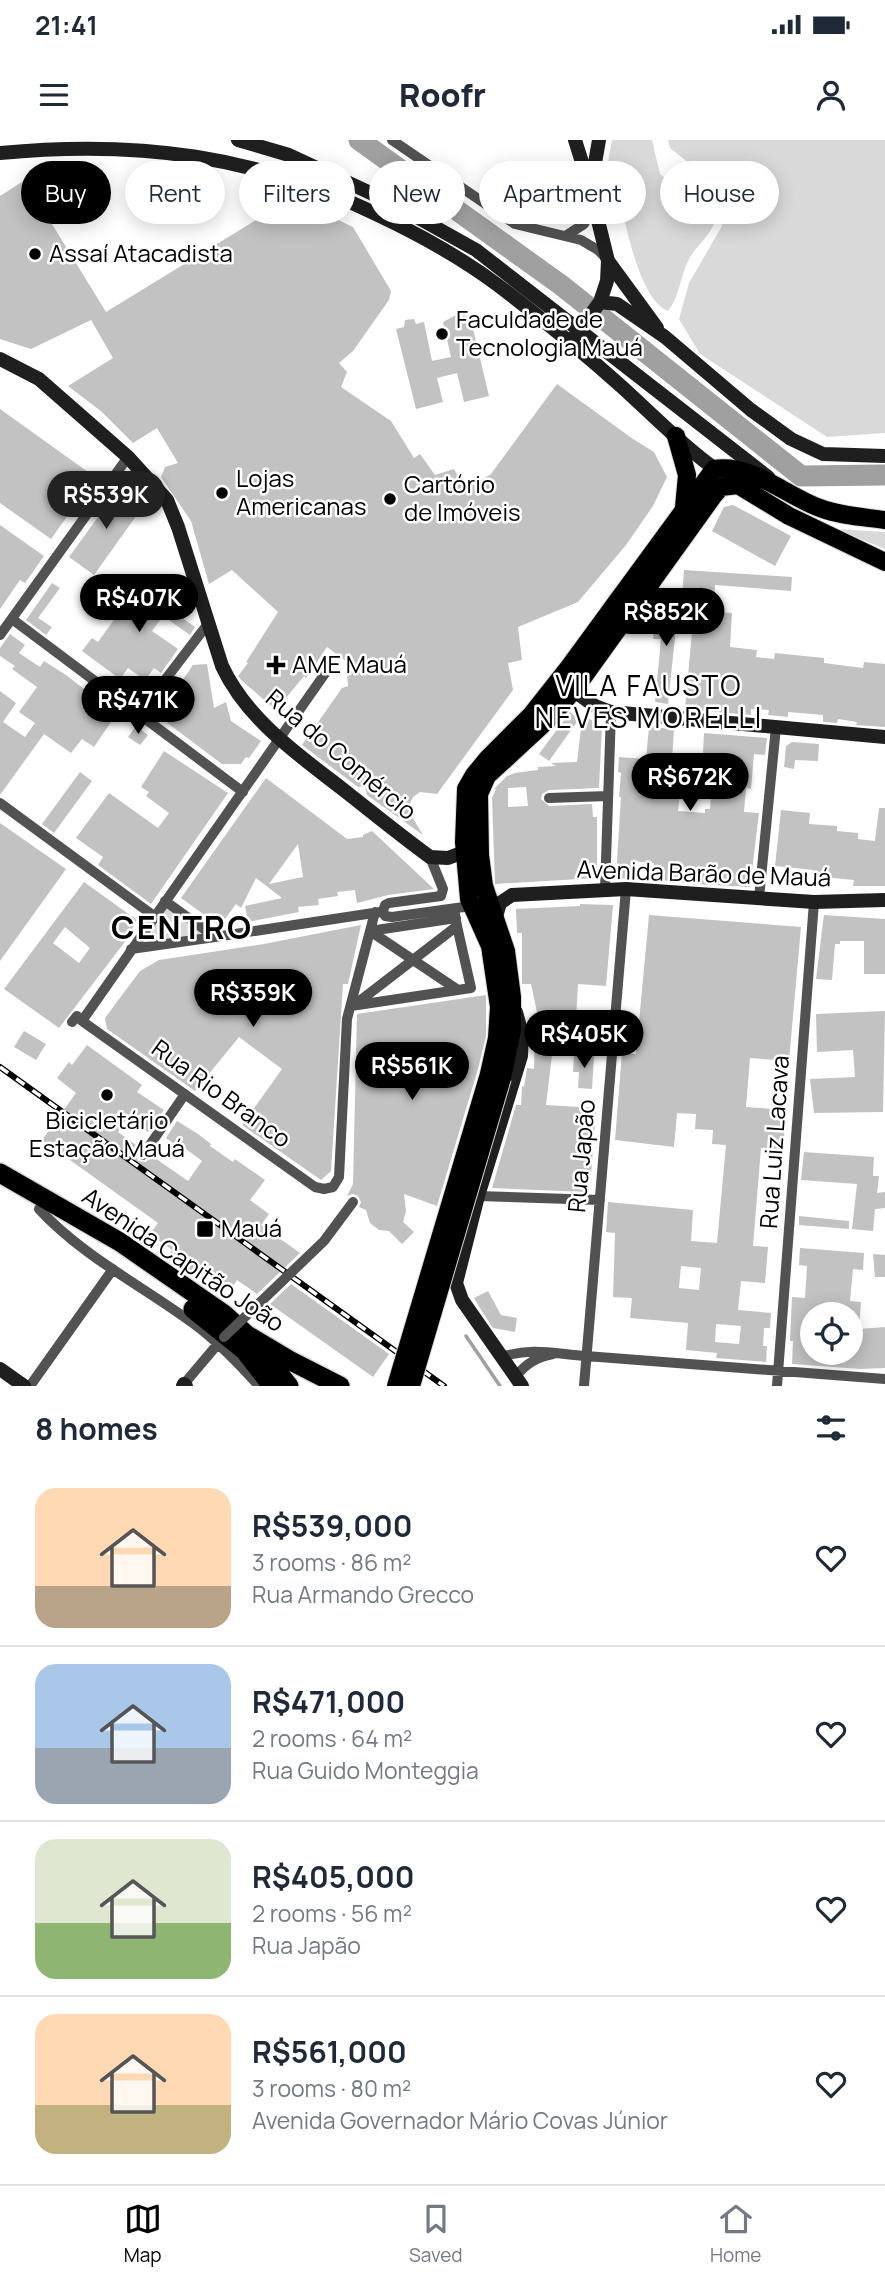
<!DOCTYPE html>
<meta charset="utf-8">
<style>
body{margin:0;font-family:Manrope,sans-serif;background:#f2f2f3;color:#1f2937;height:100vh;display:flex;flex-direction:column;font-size:26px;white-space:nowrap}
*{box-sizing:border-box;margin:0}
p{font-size:23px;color:#747a83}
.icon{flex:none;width:38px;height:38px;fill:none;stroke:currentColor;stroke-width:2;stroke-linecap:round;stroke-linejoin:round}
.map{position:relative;height:1246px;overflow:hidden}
.drawer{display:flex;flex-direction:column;background:#fff;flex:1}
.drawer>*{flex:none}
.top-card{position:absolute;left:21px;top:21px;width:844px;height:63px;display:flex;gap:14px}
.tools{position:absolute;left:800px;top:1162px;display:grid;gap:14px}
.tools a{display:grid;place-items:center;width:63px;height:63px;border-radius:50%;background:#fff;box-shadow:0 4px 18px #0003;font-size:35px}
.price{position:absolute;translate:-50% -60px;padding:0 16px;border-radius:24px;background:#000;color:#fff;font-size:23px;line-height:46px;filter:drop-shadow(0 2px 4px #0008)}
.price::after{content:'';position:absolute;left:50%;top:42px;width:21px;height:16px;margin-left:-10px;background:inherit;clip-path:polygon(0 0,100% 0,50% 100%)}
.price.selected{background:#222;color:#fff}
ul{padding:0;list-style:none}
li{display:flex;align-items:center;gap:21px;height:175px;padding:0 35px}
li+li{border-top:2px solid #e0e1e3}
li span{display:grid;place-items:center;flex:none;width:196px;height:140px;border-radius:21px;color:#555}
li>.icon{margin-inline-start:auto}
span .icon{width:84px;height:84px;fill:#fffc;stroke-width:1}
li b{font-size:30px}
h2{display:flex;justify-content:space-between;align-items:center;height:84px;padding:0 35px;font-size:30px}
.tag{padding:0 24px;border-radius:32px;background:#fff;box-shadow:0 4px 18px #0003;font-size:24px;line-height:63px}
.tag.selected{background:#000;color:#fff}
.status{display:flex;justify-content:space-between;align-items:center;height:49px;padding:0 35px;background:#fff;direction:ltr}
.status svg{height:19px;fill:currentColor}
header{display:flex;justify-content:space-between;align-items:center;height:91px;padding:0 35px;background:#fff;font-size:32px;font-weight:800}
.menu{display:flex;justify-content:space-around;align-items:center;height:98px;border-top:2px solid #e0e1e3;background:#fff;font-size:19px;color:#747a83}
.menu a{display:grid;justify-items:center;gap:4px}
.menu .selected{color:#000}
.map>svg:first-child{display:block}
</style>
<div class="status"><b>21:41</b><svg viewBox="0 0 49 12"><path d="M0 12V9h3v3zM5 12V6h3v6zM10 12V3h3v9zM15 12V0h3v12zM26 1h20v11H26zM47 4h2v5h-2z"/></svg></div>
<header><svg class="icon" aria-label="menu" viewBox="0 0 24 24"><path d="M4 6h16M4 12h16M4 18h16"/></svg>Roofr<svg class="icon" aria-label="person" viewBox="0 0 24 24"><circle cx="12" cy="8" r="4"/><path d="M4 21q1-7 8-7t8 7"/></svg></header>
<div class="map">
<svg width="885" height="1246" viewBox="0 0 885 1246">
<rect width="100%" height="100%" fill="#fff"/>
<path fill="#d9d9d9" d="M612 0H652L660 34 665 38H672C681 54 691 61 710 60 715 67 717 73 715 81 711 95 696 106 689 119 680 136 680 156 668 171 637 158 626 78 616 49L609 47 603 50Z
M668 0H885V293L827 297 700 214 679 179 689 143 722 86 725 52 670 8Z
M836 389 885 392V409Z
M166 765 210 795 137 805Z"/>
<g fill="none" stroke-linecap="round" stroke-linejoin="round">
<path stroke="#a0a0a0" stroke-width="3.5" d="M466 1196 500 1246"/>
<path stroke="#a0a0a0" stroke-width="21" d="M359 0 561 145 801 336 885 335"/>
</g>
<path fill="#c2c2c2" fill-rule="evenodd" d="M25 40 106 172 292 58 353 87 391 151 389 160 353 211 339 223 347 232 341 247 391 281 414 318 420 314 435 335 454 329 465 350 491 334 557 244 633 299 654 312 667 337 653 366 626 405 578 462 518 487 522 520 508 523 513 550 437 654 420 652 413 657 409 665 411 675 423 695 367 655 365 646 358 647 302 605 342 548 348 546 346 521 327 507 306 538 304 536 276 570 241 540 238 536 248 523 246 522 278 472 232 430 209 444 191 381 161 337 165 327 178 323 157 288 133 303 102 272 68 246 113 218 91 180 31 209 0 199V56Z
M456 175 470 176 489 256 464 262 457 233 437 238 443 262 416 269 396 189 404 187 405 180 414 179 416 184 424 182 432 221 451 217 443 182Z
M0 269 95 337 51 399 0 363Z
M119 348 144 365 94 435 69 417Z
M733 365 791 396 775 426 712 391 724 367Z
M0 385 44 416 25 443 20 440 0 469Z
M684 430 792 437 791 451 715 445 714 472 732 473 730 507 757 510 756 517 774 519 775 513 824 518V523L863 528 864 522 885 524V587L856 585 857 582 838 579 837 583 823 582V575L788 572V577L768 575 769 570 751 569V575L685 569 695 459 682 458Z
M157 436 175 449 164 465 195 487 190 495 163 476 152 491 178 509 161 533 154 528 145 540 128 528 120 539 82 511 92 498 98 502 136 449 143 454Z
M52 443 60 448 38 478 52 487 46 495 26 480Z
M668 458 679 459 668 564 655 562 661 499H653L656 470 667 471Z
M10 494 25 505 19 513 40 527 44 521 66 535 106 566 102 572 113 579 94 607 82 599 71 613 44 594 0 655V551L16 563 3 582 25 597 35 583 19 572 37 547 12 529 15 526 0 516V508Z
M207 524 214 568 226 562 231 581 261 601 249 618 246 617 241 624H222L158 576 193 525Z
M570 572 579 579 549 621 539 614Z
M585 576 602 587 599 648 549 650 542 654 541 659 549 666 592 664 593 677H597V738L495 744 492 658 496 649H494L507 636 515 633 538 630V627L556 626 551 623 577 622 582 580ZM526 647 528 666 508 667V648Z
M136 586 148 595 140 605 128 597Z
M649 587 674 589 672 621H677L675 640H681L678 671 705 673V669H710L712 644 694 643 696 613H703L704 593 767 598 765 615 754 614 751 649 746 648 744 672 759 673 750 747 694 744 653 739 654 723 632 721 631 739 616 738 621 657H619L621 633 618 632 619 617 646 619Z
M792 602 819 604 818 621 795 620 794 629 784 627 786 606Z
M164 611 228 653 151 764 98 725 103 717 76 698 109 653 158 688 169 673 146 656 149 652 141 647Z
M80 632 92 641 54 693 42 684Z
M266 638 347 699 363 697V695L372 691 434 749 388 755 357 763 355 750 337 752 338 756 318 759 319 765 298 767 299 772 248 782 245 766 282 758 256 738 241 768 236 764 220 786 181 758ZM298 704 303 737 269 744Z
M879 668H885V746H853L854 740 813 736V730L775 726 781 670 810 673 809 684 837 686V691L858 693V699L875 701Z
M0 683 66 729 0 821Z
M84 742 137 780 124 803 59 888 4 849ZM65 787 90 808 79 823 53 803Z
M580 764 613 765 606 846 578 844 576 881 603 882 602 897 569 895V916L552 915 546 965 596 968 591 1035 587 1034 586 1052 492 1048 516 965H521L522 946 524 947 527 928 534 929 535 894H532L529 877H538L531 844H522V793H517L516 769 580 766Z
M649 775 801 787 789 921 750 918 746 967 786 970 783 1010 761 1008 753 1106 768 1107 765 1143 741 1141 738 1170 771 1173 770 1188H764L763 1206H767L766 1222 716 1218 717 1213 686 1210 688 1183 630 1178 632 1158 613 1157 615 1093 606 1092 608 1062 693 1070 691 1101 717 1103 726 1005 712 1004 713 990 695 989 696 974 677 973 674 1007 615 1000 622 913 636 914ZM681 1126 701 1128 699 1150 679 1148ZM716 1184 741 1186 739 1204 715 1202Z
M824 775 885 779V834H864V801H840V804H835L832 840 816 839Z
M361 785 348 844H343L331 1031 321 1040 242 985 282 929 239 897 195 951 107 889 105 878 140 831 159 820 264 804Z
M486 855V896L478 929 437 1066 404 1054 406 1071 403 1082 414 1092 402 1104 389 1091 379 1090 370 1083 366 1070 359 1067 361 1062 358 1056 353 1054 347 1056 353 1044 357 874Z
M885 871 883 972 814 973 810 939 855 937 853 910 817 912 816 874Z
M24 891 46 904 36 920 14 907Z
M87 905 142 945 137 952 164 970 148 992 128 978 118 992 139 1007 135 1014 138 1021 146 1022 152 1016 188 1041 202 1021 182 1006 180 1008 166 998 177 981 198 994 211 1004 210 1006 233 1022 235 1019 265 1040 250 1060 269 1074 261 1085 300 1113 257 1154 237 1140 232 1148 223 1141 220 1145 203 1132 197 1140 166 1119 172 1110 150 1094 158 1083 42 1000 76 953 57 938 69 922 72 925Z
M574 914 594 915 592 949 578 948 579 932H573Z
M804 1012 874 1017 873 1036H879L877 1053 885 1052V1068L875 1069 873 1091 852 1089 857 1044 801 1040Z
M799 1076 849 1081V1089L799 1085Z
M800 1108 864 1113 863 1130 853 1129 850 1161 861 1162 859 1189 885 1187V1228L860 1229 792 1224 793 1201H790L792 1157 805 1158 807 1126 799 1125ZM812 1174H850V1213H812Z
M873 1114 885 1115V1137H875Z
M291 1144 389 1214 373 1237 270 1164Z
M488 1151 501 1175 517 1178 515 1192 493 1188 483 1173 474 1158Z"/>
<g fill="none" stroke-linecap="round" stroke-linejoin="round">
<defs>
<path id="primary" d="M676 296 687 335 684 367
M489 934 497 898 499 867 490 806 469 759 464 702 466 649 474 635 488 618 531 575 569 527 714 329C752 323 786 356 820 368 841 376 864 377 885 380
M502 938 512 890V857L506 811 484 746 480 715 479 654 487 636 550 578 574 550 714 355 721 347 738 345 789 376 885 422"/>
<path id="highway" d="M0 1033 120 1102 224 1174 247 1195 289 1220 340 1246
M193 1169 244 1210 272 1246
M260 1209 289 1246"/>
</defs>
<use href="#primary" stroke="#dbdbdb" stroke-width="20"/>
<use href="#highway" stroke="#dbdbdb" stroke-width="22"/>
<path stroke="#525252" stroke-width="10" d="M392 0 515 84 581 100 598 110 607 119
M567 95 584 84 594 65
M12 479 243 652
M0 495 128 317
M139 574 207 485
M549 658 608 656
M0 663 154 776
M430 717 443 749 441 756 389 763 385 765 383 771 385 776 392 777 471 766
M605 750 611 572
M759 758 776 587
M370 791 458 850
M370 791 456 778
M215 797 380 772
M131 809 215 797 165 761
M357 863 457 786 454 769
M351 866 471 848 457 786
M82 881 315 1047 324 1049 333 1047 339 1037 347 879 375 772
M72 882 77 876 82 881 326 532
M143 1015 185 954
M478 1056 600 1060
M39 1069C85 1119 149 1149 202 1190 223 1207 241 1226 259 1246
M502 1217C531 1207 556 1214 586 1216L885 1239
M515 1237C526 1224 536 1217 553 1214
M184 1244 222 1199
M30 1246 113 1129
M584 1246 626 749
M777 1246 814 762"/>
<path stroke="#1f1f1f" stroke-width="14" d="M238 0 289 15 392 63 476 110 768 337
M0 13C138 0 257 15 380 76 422 96 462 118 499 146 541 178 583 212 622 247 655 277 686 309 722 334
M591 46 599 0
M608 121 657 188
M600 162 617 164 665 197 751 270 791 299 823 314 885 316
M575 196 600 162 607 141 608 121 590 48 575 0
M0 219 39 239 128 317 167 360 178 387 222 526C247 580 299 615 345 651 373 673 401 696 430 717L448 718 464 712
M566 545 595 566 611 572 885 597
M495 780 500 763 512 755 626 749 814 762 885 760
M516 872 522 894 521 916 478 1056 456 1143 462 1160 522 1246
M0 1229 24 1246
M183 1246 184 1244 186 1246"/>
<use href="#primary" stroke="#000" stroke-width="18"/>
<use href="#highway" stroke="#000" stroke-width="19"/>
<defs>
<path id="rail" d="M0 927 444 1246"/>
</defs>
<use href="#rail" stroke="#000" stroke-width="6"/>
<use href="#rail" stroke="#fff" stroke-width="3.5" stroke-dasharray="10" stroke-linecap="butt"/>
<defs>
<path id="primary-bridge" d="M396 1246 489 934
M411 1246 502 938"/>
</defs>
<use href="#primary-bridge" stroke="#dbdbdb" stroke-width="20" stroke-linecap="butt"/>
<path stroke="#525252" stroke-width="10" d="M224 1197 324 1101 353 1062"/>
<use href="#primary-bridge" stroke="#000" stroke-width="18"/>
</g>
<g fill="#000" stroke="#fff" stroke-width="2.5">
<circle cx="35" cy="114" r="7"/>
<circle cx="442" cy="194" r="7"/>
<circle cx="222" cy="353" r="7"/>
<circle cx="390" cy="359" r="7"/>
<path d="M272.5 514.5h7v7h7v7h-7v7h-7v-7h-7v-7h7z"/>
<circle cx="107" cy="955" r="7"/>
<rect x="196" y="1080" width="18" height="18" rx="3.5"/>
</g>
<g text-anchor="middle" stroke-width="5" stroke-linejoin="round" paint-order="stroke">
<g font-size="24" fill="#000" stroke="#fff" text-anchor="start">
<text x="49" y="122">Assaí Atacadista</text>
<text x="456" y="188">Faculdade de<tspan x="456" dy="28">Tecnologia Mauá</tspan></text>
<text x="236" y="347">Lojas<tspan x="236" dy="28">Americanas</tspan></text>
<text x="404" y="353">Cartório<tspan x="404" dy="28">de Imóveis</tspan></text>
<text x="292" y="533">AME Mauá</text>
<text x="107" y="989" text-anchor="middle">Bicicletário<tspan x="107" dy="28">Estação Mauá</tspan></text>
<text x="221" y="1097">Mauá</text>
</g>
<g font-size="24" fill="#000" stroke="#fff">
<text transform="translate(341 615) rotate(40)" y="8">Rua do Comércio</text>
<text transform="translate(704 734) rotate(2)" y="8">Avenida Barão de Mauá</text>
<text transform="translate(221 954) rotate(36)" y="8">Rua Rio Branco</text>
<text transform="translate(775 1002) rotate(-86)" y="8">Rua Luiz Lacava</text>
<text transform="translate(582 1016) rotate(-85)" y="8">Rua Japão</text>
<text transform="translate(183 1120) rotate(34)" y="8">Avenida Capitão João</text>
</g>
<g font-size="28" letter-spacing="2" fill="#000" stroke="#fff">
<text x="649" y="556">VILA FAUSTO<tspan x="649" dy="32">NEVES MORELLI</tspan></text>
</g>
<g font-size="32" font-weight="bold" letter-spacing="2" fill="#000" stroke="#fff">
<text x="182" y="799">CENTRO</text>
</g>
</g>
</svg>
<div class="tools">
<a><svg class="icon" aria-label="locate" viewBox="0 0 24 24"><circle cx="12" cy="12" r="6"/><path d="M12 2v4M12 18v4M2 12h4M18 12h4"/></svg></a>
</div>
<b class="price selected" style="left:106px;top:391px">R$539K</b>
<b class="price" style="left:139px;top:494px">R$407K</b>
<b class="price" style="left:666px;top:508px">R$852K</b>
<b class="price" style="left:138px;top:596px">R$471K</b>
<b class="price" style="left:690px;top:673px">R$672K</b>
<b class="price" style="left:253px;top:889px">R$359K</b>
<b class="price" style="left:584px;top:930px">R$405K</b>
<b class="price" style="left:412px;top:962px">R$561K</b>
<div class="top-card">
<a class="tag selected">Buy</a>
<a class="tag">Rent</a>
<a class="tag">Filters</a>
<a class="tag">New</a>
<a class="tag">Apartment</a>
<a class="tag">House</a>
</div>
</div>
<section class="drawer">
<h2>8 homes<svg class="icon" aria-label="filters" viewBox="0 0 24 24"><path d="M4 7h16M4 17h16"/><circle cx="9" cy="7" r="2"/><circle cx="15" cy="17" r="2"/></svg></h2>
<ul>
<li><span style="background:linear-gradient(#ffd9b3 70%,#b9a48a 0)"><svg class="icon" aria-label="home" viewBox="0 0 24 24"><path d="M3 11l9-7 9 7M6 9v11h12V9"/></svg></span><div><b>R$539,000</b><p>3 rooms · 86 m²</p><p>Rua Armando Grecco</p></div><svg class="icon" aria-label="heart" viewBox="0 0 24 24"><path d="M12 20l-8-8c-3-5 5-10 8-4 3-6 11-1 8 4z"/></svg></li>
<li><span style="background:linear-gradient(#a9c7e8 60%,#9aa5b1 0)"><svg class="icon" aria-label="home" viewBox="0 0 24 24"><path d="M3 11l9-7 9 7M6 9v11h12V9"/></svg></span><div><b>R$471,000</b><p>2 rooms · 64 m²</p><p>Rua Guido Monteggia</p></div><svg class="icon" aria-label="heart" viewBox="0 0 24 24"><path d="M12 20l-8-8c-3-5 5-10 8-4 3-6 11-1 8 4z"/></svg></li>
<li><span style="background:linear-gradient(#dfe7d0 60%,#8fb573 0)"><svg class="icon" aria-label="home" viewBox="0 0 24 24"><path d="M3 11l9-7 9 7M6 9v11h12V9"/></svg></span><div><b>R$405,000</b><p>2 rooms · 56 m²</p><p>Rua Japão</p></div><svg class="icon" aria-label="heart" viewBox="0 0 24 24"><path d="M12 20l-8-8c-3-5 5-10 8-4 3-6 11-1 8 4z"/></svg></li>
<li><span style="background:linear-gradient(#ffd9b3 65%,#c2b280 0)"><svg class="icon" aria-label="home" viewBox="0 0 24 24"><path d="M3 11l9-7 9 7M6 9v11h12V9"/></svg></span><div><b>R$561,000</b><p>3 rooms · 80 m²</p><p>Avenida Governador Mário Covas Júnior</p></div><svg class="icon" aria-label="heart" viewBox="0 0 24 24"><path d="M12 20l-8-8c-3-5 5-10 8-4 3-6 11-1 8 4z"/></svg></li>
</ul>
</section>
<nav class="menu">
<a class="selected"><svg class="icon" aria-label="map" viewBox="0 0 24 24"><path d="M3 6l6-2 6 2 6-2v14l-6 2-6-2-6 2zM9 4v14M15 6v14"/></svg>Map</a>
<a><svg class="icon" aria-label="saved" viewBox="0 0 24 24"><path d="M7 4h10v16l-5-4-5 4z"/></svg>Saved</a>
<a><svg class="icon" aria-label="home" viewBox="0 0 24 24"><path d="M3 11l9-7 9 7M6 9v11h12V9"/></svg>Home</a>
</nav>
